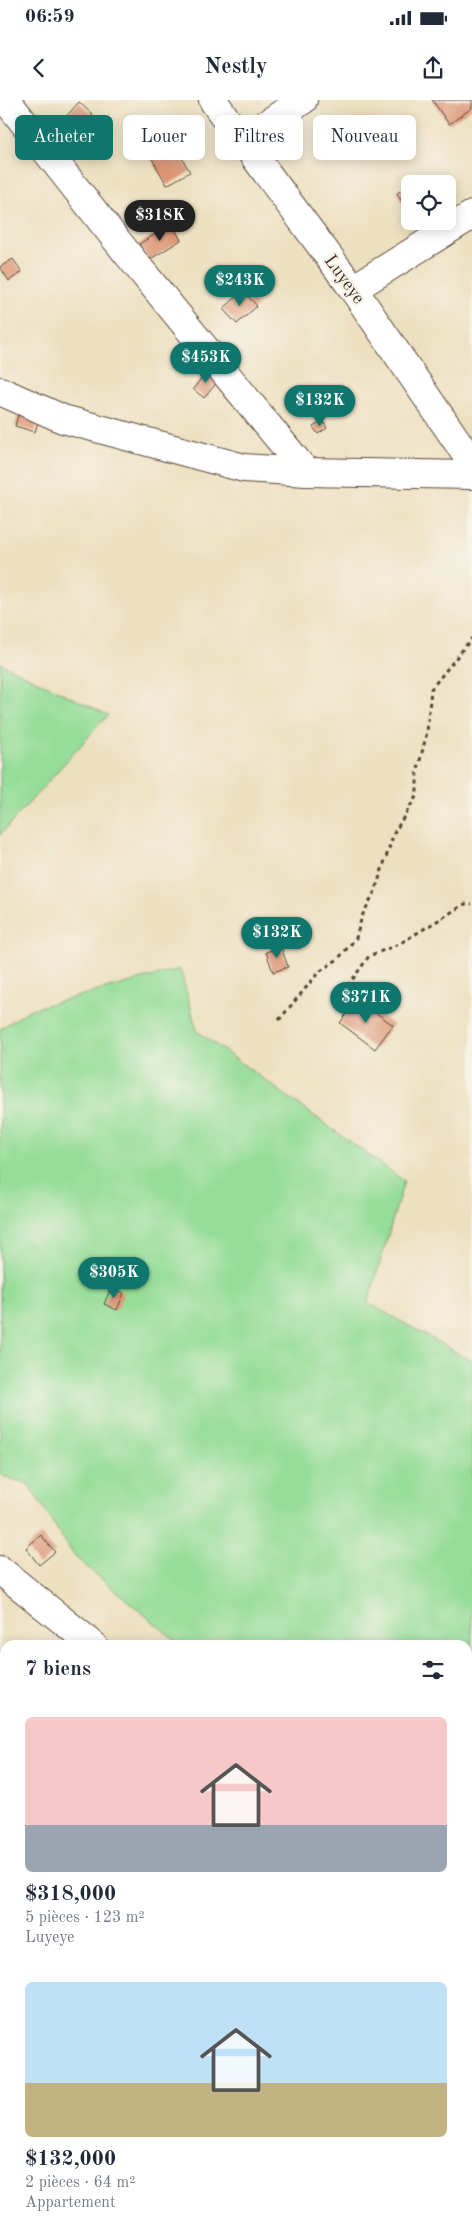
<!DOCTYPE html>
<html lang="fr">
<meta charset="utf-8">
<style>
body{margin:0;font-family:"Old Standard TT",serif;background:#f6f6f7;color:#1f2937;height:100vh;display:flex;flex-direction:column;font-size:19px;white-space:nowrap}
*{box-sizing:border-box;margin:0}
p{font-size:16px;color:#747a83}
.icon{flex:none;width:28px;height:28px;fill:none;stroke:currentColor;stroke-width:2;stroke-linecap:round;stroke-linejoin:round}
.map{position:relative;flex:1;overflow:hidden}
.details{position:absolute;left:0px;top:1540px;width:472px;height:600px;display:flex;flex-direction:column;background:#fff;border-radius:15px 15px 0 0;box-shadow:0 2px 12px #0003}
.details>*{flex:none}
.hud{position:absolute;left:15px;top:15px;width:442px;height:45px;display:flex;gap:10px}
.tools{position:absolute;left:401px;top:75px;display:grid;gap:10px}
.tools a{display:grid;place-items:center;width:55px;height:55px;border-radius:8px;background:#fff;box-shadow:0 2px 12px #0003;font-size:25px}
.price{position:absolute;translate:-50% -42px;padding:0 11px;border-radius:18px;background:#0f766e;color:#fff;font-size:16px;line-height:32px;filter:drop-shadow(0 1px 2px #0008)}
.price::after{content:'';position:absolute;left:50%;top:30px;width:15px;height:11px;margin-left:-8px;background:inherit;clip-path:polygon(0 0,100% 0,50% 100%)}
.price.selected{background:#222;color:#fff}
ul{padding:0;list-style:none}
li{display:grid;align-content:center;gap:10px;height:265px;padding:0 25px}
li span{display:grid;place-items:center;height:155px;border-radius:8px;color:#555}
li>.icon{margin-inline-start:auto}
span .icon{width:90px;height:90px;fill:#fffc;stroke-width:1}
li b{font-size:21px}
h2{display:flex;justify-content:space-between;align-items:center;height:60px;padding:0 25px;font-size:21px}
.chip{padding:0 18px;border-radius:8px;background:#fff;box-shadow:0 2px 12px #0003;font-size:18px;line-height:45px}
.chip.selected{background:#0f766e;color:#fff}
.status{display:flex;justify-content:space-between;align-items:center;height:35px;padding:0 25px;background:#fff;direction:ltr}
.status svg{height:14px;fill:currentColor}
header{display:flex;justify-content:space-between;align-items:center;height:65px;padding:0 25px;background:#fff;font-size:22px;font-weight:800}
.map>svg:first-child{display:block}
</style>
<div class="status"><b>06:59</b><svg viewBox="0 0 49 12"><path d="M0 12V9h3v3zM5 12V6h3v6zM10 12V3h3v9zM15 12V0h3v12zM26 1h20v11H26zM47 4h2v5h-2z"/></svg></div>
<header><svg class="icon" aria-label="back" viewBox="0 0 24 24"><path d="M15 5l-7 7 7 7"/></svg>Nestly<svg class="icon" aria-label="share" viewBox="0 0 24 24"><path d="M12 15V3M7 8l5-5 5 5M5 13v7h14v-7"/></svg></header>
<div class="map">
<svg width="472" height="2140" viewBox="0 0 472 2140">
<rect width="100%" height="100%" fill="#f7f3e8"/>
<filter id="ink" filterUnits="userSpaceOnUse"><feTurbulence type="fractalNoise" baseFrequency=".02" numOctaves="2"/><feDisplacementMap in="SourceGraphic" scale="10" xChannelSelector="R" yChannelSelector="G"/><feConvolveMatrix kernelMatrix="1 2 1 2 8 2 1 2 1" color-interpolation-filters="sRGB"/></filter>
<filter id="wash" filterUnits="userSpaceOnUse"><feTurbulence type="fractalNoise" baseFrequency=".0096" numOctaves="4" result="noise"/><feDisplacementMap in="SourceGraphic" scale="20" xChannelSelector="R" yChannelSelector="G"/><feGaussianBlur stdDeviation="1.12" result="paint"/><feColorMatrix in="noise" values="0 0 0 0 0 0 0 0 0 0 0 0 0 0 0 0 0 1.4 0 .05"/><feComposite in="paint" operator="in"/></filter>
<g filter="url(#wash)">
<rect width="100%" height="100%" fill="#ede0c0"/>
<path fill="#95dd98" stroke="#68845b" d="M0 563 108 615 0 735Z
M180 869 197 931 404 1081 368 1203 472 1261V1647L468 1653V1545H181L75 1457 28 1384 0 1375V929L31 909Z"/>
<g id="blocks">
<path fill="#dc9473" d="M432 0H472V8L449 24Z
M79 2 94 16 79 32 64 19Z
M171 39 190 72 167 85 148 52Z
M410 85V103L404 106 397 93Z
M172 124 181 140 149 160 139 144Z
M13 159 22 172 9 181 0 167Z
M243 191 257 206 237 224 223 209Z
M207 271 219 280 204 298 193 289Z
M19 312 39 318 35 332 15 326Z
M323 321 327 328 318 334 313 327Z
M281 847 288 867 273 872 266 852Z
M357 899 393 925 375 949 340 923Z
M111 1188 124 1193 117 1210 104 1204Z
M41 1435 55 1452 39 1465 26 1448Z
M5 1781V1819L0 1815V1788Z
M472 1846V1874L468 1870V1852Z
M5 1912V1956L0 1953V1919Z
M5 2113V2135H8L0 2140V2118Z
M279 2135H301L307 2140H280L277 2137Z
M378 2135H406L408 2138 377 2140 375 2137Z"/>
</g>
</g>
<g filter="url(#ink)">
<use href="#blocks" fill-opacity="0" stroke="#564536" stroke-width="1"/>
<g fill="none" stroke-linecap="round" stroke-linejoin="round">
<defs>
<path id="minor" d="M6 0 126 152 306 372
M241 41 303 0
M353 189 472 115
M0 291 63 319 244 368 306 372 472 375
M0 1470 93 1545
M0 1724 5 1728
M468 1834 472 1835
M0 2030 5 2020
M197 2135 202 2140
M427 2135 433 2140"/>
<path id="tertiary" d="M213 0 241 41H243L353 189 472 363"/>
</defs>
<use href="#minor" stroke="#564536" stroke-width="30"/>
<use href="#tertiary" stroke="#564536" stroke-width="30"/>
<path stroke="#564536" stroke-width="3" stroke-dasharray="4 4" stroke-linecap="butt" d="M348 886 369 856 399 844 465 804H472
M279 920 319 872 338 859 356 838 362 816 375 791 394 733 417 695V673L427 632 431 589 472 538"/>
<use href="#minor" stroke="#fff" stroke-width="28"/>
<use href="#tertiary" stroke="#fff" stroke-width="28"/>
</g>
</g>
<g text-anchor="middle" stroke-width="5" stroke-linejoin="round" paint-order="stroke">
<g font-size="18" fill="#3b2a1e" stroke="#f7f3e8">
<text transform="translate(345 179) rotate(54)" y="6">Luyeye</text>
</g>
</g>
</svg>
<div class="tools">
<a><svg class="icon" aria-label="locate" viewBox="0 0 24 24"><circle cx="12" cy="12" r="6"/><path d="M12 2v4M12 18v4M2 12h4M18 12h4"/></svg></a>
</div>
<b class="price selected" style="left:160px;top:142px">$318K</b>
<b class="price" style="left:240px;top:207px">$243K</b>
<b class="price" style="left:206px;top:284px">$453K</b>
<b class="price" style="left:320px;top:327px">$132K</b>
<b class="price" style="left:277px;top:859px">$132K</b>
<b class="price" style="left:366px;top:924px">$371K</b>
<b class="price" style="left:114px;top:1199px">$305K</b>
<div class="hud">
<a class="chip selected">Acheter</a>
<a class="chip">Louer</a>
<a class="chip">Filtres</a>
<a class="chip">Nouveau</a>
</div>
<section class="details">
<h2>7 biens<svg class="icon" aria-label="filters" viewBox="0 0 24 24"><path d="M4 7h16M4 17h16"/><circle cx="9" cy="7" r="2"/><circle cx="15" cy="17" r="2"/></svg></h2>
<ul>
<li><span style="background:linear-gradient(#f6c9c9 70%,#9aa5b1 0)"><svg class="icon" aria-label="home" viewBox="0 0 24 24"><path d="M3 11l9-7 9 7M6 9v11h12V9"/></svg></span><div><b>$318,000</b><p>5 pièces · 123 m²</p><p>Luyeye</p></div></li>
<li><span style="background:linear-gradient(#bfe0f5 65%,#c2b280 0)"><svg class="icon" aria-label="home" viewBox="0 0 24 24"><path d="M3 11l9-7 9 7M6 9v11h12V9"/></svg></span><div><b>$132,000</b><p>2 pièces · 64 m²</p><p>Appartement</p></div></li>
</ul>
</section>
</div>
